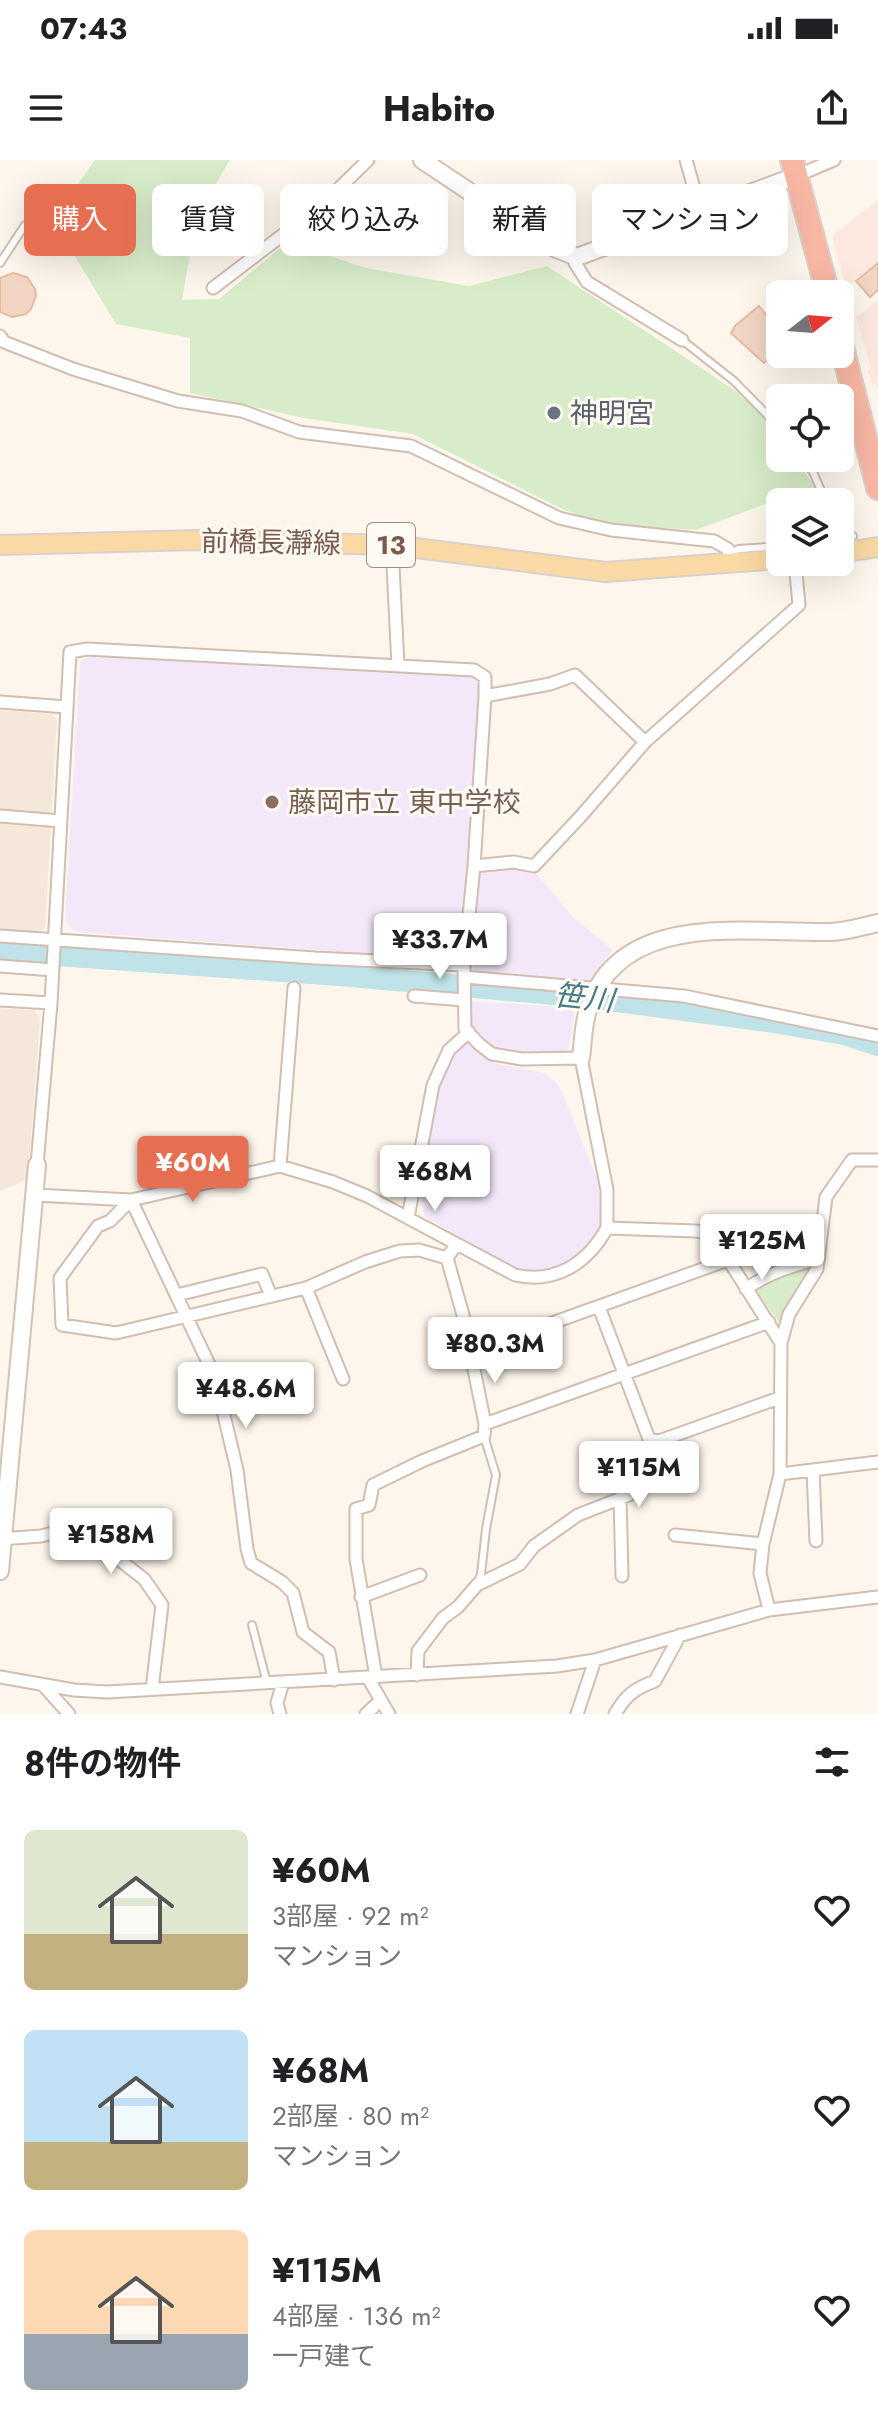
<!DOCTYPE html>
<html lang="ja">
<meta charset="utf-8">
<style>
body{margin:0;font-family:Jost,"Noto Sans JP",sans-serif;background:#f6f6f6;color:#202124;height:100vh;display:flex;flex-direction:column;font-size:30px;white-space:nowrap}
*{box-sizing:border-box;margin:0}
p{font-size:26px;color:#757577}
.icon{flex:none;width:44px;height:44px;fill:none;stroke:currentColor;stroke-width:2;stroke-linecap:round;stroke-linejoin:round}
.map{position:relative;height:1554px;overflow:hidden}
.details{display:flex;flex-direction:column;background:#fff;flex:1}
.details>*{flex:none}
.banner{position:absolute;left:24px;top:24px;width:830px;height:72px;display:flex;gap:16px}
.needle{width:52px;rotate:73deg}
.fabs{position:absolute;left:766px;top:120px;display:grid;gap:16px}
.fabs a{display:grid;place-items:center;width:88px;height:88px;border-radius:12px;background:#fff;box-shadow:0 8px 32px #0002;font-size:40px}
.price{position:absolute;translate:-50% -68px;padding:0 18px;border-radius:8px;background:#fff;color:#222;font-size:26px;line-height:52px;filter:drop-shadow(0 2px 4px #0008)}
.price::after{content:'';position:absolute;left:50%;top:48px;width:24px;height:18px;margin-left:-12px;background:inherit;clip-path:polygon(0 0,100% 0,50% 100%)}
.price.selected{background:#e76f51;color:#fff}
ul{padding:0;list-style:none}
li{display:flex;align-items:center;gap:24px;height:200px;padding:0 24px}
li span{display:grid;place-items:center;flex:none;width:224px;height:160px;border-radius:12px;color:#555}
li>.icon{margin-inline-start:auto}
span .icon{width:96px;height:96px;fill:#fffc;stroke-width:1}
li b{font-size:34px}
h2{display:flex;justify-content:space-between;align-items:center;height:96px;padding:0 24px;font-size:34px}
.pill{padding:0 28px;border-radius:12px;background:#fff;box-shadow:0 8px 32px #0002;font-size:28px;line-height:72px}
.pill.selected{background:#e76f51;color:#fff}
.status{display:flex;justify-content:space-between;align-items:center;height:56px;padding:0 40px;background:#fff;direction:ltr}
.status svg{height:22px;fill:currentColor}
header{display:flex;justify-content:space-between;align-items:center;height:104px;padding:0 24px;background:#fff;font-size:36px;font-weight:700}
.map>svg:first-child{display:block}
</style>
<div class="status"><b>07:43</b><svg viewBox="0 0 49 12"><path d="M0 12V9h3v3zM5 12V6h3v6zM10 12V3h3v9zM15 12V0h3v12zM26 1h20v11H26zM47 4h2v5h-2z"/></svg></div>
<header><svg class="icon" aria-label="menu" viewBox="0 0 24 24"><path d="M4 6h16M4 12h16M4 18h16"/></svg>Habito<svg class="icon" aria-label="share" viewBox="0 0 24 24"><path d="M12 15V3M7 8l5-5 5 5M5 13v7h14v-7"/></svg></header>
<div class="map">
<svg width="878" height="1554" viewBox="0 0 878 1554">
<rect width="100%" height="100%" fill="#fdf6ec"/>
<path fill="#f5e8da" d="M0 550 52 554 57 560 45 768 38 774 0 771Z
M0 848 34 850 40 859 28 1019 0 1031Z"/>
<path fill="#fde8e0" d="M878 40V102L846 128 832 76Z
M878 140V232L876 224 872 225 868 210 871 208 856 157Z"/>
<path fill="#f3e8fa" d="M94 494 473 517 480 523 461 794 452 800 76 772 65 761 80 502Z
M515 708 534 711 573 757 613 790 588 822 473 813 479 712Z
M468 841 575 848 569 888 565 892 520 895 503 891 484 881 470 862Z
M470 883 497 904 544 913 555 921 562 932 599 1024 600 1074 564 1108 540 1113 520 1111 425 1057 419 1036 437 928 452 898 463 884Z"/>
<path fill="#d8ecc9" d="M95 0H230L197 54 182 140 219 139 287 82 366 108 469 126 547 106 736 231 778 271 780 298H796L817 331 768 343 696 370 610 365 564 350 413 274 304 258 190 233V178L116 164 53 60Z
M813 1106 782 1166 755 1130 781 1115Z"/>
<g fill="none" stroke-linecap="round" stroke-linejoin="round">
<path stroke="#bfe3e8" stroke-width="22" d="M0 791 339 815 586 837 767 861 844 874 878 885"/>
</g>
<path fill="#f3d5c3" stroke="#e6bba3" stroke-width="2" d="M878 103V130L870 137 856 121Z
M13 113 27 117 35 129 36 136 31 149 26 154 12 157 0 152V118Z
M759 146 767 156 771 154 780 165V189L764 203 731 173 735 166Z"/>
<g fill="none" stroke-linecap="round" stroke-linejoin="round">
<defs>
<path id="lane" d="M0 103 25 65
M682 180 734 221 780 268
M803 298 813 312 826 342
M840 377 853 376
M729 393 739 389 780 386
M477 1424 481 1414 486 1369 496 1315 484 1276
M252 1465 267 1523"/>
<path id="street" d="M686 0 701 53
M796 16 834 0
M577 97 575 103 587 122 682 180
M213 128 322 45 368 0
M0 176 4 182 73 209 178 241 242 251 299 272 411 286 559 358 611 370 714 381 728 389 732 403
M392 385 398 506
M485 536 550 524 575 515 645 582
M0 542 67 547
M0 656 61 661
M474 706 514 702 534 706 581 656 645 582 799 445 795 402
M0 776 315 798 464 805
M0 806 53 810
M465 817 684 836 878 876
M414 836 464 840
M0 840 51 843
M469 872 449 890 433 925 408 1058 515 1115C555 1124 587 1104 607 1068
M37 1005 51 843 70 492 87 489 474 510 485 517V536L474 706 464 805 465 869 479 884 492 894 522 899 581 898 607 1030V1068L696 1071 712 1074 781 1183
M280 1006 294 828
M35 1035 131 1040 215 1217 237 1310 247 1389 251 1403 282 1422 293 1433 303 1472 329 1492 334 1520
M408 1058 367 1036 333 1022 280 1006 131 1040 110 1061 98 1066 60 1118 62 1165 116 1173 306 1128 365 1102 400 1091 419 1090 447 1098
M306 1128 343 1219
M746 1129C768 1113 792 1106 818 1099
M177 1135 262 1114 271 1136
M599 1147 649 1279 659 1281
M471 1192 728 1100
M485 1264 769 1162
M813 1310 816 1381
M780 1314 878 1302
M620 1338 622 1416
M675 1375 763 1384
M0 1379 41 1376 77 1367 144 1419 162 1445 152 1529
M361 1437 420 1415
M769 1450 760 1413 763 1384 780 1314 781 1183 789 1154 817 1109 826 1037 852 1000H878
M417 1515 418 1491 443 1458 458 1447 477 1425 520 1404 534 1386 578 1355 629 1335 659 1295V1281L779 1238
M0 1517 74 1530 107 1532 557 1506 595 1500 769 1450 878 1437
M376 1517 356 1399V1349L369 1345 373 1325 422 1301 484 1276 485 1264 463 1155 447 1098 456 1085
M368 1518 389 1554
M43 1525 69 1554
M280 1554 277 1543 283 1522
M366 1554 381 1540
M577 1554 595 1500
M615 1554C626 1535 634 1529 655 1521L680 1475"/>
<path id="secondary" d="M422 0 554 88 577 97 796 16
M581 898C583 883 583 865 588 850 619 748 750 774 830 772 846 772 863 766 878 763
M0 1411 37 1005"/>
<path id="primary" d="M0 385 197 380 392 385 605 412 780 399
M840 393 878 387"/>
<path id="highway" d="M792 0 828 134
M840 179 878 328"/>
</defs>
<use href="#lane" stroke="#d1beb0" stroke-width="10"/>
<use href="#street" stroke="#d1beb0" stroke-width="15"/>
<use href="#secondary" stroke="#d6c0b0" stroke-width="20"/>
<use href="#primary" stroke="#dad1cd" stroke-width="22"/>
<use href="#highway" stroke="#dad1cd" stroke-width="26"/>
<use href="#lane" stroke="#fff" stroke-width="6"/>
<use href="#street" stroke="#fff" stroke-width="11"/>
<use href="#secondary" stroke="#fff" stroke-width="16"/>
<use href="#primary" stroke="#fbd9a5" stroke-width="18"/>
<use href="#highway" stroke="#f7b7a3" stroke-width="22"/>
</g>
<circle fill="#6b7280" stroke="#fffaf3" stroke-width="3" cx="554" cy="253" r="8"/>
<circle fill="#8d6e63" stroke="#fffaf3" stroke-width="3" cx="272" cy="642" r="8"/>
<g text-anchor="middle" stroke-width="6" stroke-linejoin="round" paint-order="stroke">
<rect fill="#fffaf3" stroke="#a28b7f" stroke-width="2" x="367" y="363" width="48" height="44" rx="6"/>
<g font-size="26" font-weight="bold" fill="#7a5c4d">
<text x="391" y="394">13</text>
</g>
<g font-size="28" fill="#5b616d" stroke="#fffaf3" text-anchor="start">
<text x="570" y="263">神明宮</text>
</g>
<g font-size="28" fill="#7a5c4d" stroke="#fffaf3">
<text transform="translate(271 382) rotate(1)" y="10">前橋長瀞線</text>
</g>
<g font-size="28" fill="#785e54" stroke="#fffaf3" text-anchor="start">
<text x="288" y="652">藤岡市立 東中学校</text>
</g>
<g font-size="30" font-style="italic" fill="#437c86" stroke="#fffaf3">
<text transform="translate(584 838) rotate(6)" y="10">笹川</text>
</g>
</g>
</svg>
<div class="fabs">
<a><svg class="needle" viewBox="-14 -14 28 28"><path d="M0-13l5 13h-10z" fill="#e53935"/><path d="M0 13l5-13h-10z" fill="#757577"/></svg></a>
<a><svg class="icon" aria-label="locate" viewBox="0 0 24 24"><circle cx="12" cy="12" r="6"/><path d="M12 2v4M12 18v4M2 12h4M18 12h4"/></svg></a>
<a><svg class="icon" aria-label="layers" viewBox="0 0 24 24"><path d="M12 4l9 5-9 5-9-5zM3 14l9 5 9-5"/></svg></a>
</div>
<b class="price" style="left:440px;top:821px">¥33.7M</b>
<b class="price selected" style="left:193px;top:1044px">¥60M</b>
<b class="price" style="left:435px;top:1053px">¥68M</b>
<b class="price" style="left:762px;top:1122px">¥125M</b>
<b class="price" style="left:495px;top:1225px">¥80.3M</b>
<b class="price" style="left:246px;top:1270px">¥48.6M</b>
<b class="price" style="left:639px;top:1349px">¥115M</b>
<b class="price" style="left:111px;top:1416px">¥158M</b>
<div class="banner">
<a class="pill selected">購入</a>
<a class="pill">賃貸</a>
<a class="pill">絞り込み</a>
<a class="pill">新着</a>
<a class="pill">マンション</a>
</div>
</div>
<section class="details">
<h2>8件の物件<svg class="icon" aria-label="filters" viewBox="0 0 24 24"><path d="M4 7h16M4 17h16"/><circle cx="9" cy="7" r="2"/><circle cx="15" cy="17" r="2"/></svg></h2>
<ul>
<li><span style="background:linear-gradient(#dfe7d0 65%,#c2b280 0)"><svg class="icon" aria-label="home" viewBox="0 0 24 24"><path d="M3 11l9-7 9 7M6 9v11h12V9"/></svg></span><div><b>¥60M</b><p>3部屋 · 92 m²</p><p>マンション</p></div><svg class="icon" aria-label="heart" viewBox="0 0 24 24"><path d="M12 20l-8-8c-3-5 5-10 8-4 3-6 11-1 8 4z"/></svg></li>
<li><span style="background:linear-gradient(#bfe0f5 70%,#c2b280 0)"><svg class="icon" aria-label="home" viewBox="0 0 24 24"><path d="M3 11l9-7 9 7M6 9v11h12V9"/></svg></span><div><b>¥68M</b><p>2部屋 · 80 m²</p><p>マンション</p></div><svg class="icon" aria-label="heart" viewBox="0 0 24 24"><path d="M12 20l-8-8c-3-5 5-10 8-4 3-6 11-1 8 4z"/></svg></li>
<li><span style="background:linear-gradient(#ffd9b3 65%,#9aa5b1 0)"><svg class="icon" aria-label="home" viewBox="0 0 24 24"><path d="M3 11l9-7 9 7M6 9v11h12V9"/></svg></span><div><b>¥115M</b><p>4部屋 · 136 m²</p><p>一戸建て</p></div><svg class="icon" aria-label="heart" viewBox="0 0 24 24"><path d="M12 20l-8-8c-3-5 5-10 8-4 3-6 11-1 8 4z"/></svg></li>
</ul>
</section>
